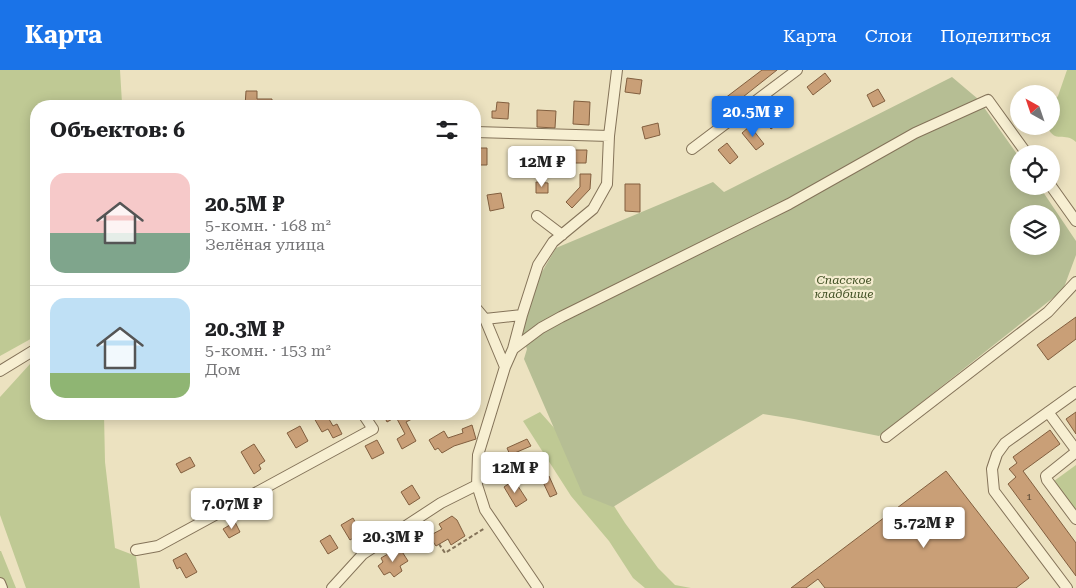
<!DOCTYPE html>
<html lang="ru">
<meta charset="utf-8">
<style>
body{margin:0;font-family:"Roboto Serif",serif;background:#f6f6f6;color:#202124;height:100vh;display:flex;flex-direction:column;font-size:19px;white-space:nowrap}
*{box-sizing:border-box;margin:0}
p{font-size:16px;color:#757577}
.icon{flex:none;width:28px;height:28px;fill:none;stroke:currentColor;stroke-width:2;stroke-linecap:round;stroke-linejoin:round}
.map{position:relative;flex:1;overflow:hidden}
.panel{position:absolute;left:30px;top:30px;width:451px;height:320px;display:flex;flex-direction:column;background:#fff;border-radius:20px;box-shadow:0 2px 12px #0003}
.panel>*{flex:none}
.needle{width:32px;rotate:320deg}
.controls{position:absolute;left:1010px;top:15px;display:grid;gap:10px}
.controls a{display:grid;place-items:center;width:50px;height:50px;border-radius:50%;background:#fff;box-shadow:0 2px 12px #0003;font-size:25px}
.price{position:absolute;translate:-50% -42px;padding:0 11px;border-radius:5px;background:#fff;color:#222;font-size:16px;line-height:32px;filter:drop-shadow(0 1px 2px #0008)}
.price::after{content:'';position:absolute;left:50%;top:30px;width:15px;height:11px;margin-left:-8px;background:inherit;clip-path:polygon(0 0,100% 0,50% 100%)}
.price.active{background:#1a73e8;color:#fff}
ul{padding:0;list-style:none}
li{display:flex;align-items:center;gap:15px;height:125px;padding:0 20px}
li+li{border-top:1px solid #e0e0e0}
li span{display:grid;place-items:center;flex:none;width:140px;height:100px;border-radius:15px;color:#555}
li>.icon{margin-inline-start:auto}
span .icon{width:60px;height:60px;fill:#fffc;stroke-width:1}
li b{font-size:21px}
h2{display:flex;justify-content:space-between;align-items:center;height:60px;padding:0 20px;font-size:21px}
header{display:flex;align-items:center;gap:30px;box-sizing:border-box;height:70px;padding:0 25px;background:#1a73e8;color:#fff}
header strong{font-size:24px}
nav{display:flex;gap:28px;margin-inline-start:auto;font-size:18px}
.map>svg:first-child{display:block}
</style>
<header>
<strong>Карта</strong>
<nav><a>Карта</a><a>Слои</a><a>Поделиться</a></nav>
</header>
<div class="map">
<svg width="1076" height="518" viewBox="0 0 1076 518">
<rect width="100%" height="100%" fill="#ece2c0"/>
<path fill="#bfc994" d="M0 0H120L122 33 121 36H36V266L0 286Z
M1067 0H1076V72C1065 61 1055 75 1047 56H1051V34L1058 26Z
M36 290V344H104L105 392 115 478 136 486 140 518H26L0 445V327L30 294Z
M540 342 589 397 625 453 658 498 675 515 691 518H645L633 508 609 471 571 426 523 351Z
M1076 395V441L1054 411Z
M0 481H1L16 518H0Z"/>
<path fill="#b6be94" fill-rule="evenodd" d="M952 7 978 29 1019 87V116H1039L1076 171V185L1063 220 879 366 794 349 763 344 613 437 583 425 524 289 527 279 522 266 533 217 556 178 713 112 724 122ZM1019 144H1051V176H1019Z"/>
<path fill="#c99f77" stroke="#825f3f" d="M762 0H777L719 46 712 38Z
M825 3 831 11 813 25 807 17Z
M627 8 642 10 640 24 625 22Z
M878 19 885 31 873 37 867 25Z
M246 21H257V29H272V36H245Z
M574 31 590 32 589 55 573 54Z
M497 32 509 33 508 49 492 48V41H496Z
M537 40 556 41 555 58 537 57Z
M771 43 779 53 771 59 763 49Z
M658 53 660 65 645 69 642 57Z
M750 56 764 74 756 80 742 63Z
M727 73 738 87 730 94 718 80Z
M510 77H518V90H510Z
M475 78H487V95H475Z
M570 80H587L586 93H569Z
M580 104H591L590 119 572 138 566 132 580 117Z
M536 112 548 113V123H536Z
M625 114H640V142L625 141Z
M501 123 504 138 490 141 487 125Z
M1076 247V269L1048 290 1037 275Z
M1076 342V364L1066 349Z
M321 344H326L333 356 337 354 342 364 333 368 328 359 322 362 314 348Z
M383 344H422L406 352 416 371 402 379 397 369 405 364 396 347 387 352Z
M472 355 476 369 454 376 442 383 438 378 435 380 429 370 444 361 448 368 463 363 462 359Z
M300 356 308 371 296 378 287 363Z
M1050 360 1060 374 1023 401 1076 473V506L1008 414 1016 407 1009 399 1017 393 1013 387Z
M527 369 531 376 510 385 507 378Z
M377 370 384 383 372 389 365 376Z
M254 374 265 391 259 395 261 399 254 404 241 382Z
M190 387 195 396 181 403 176 394Z
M946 401 1029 508 1016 518H825L818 509 806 518H791Z
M549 406 557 424 550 427 542 410Z
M514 410 527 430 516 437 504 417Z
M412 415 420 428 409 435 401 422Z
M452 446 457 450 465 466 451 475 448 469 436 476 429 466 442 459 439 454Z
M353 448 361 463 350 470 341 455Z
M235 452 240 462 229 468 223 459Z
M422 453 426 458 406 471 403 466Z
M330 465 338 478 328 484 320 471Z
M401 480 408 491 400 496 402 501 394 507 390 502 384 505 378 496 383 492 381 488 393 481 396 484Z
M186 483 197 502 186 508 180 497 177 499 173 490Z"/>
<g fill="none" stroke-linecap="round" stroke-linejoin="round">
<defs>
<path id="minor" d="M475 62 609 66
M692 79 797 0
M1051 116 1076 151
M537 146 562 165
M475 237 485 249 505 297
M485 249 522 245
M513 279 541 258 561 247 789 134 915 63 988 30 1027 84
M0 301 36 279
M1048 342 1076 380
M886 367 1048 242 1076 212
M1076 382 1046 406 1047 410 1076 449
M136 480 158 476 373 359 363 344
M0 513 2 518
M332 518 363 484 441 433 477 415
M538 518 485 440 477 415 478 385 505 297 513 279 522 245 538 195 553 172 593 139 607 114 609 66 617 0
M1067 518 994 421 992 399 997 384 1005 373 1076 322"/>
</defs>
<use href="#minor" stroke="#847359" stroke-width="12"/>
<path stroke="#847359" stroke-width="2" stroke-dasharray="4 2.5" stroke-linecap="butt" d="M439 474 445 483 485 458"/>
<use href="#minor" stroke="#f7efd2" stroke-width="10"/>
</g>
<g text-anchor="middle" stroke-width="4.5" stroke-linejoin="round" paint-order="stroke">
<g font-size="10" fill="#594734">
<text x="1029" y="430">1</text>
</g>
<g font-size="12" font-style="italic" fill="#415024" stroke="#f4eccf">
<text x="844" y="214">Спасское<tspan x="844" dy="14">кладбище</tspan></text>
</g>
</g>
</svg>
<div class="controls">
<a><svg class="needle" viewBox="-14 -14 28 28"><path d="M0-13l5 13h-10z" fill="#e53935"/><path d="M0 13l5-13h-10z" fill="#757577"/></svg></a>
<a><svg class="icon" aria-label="locate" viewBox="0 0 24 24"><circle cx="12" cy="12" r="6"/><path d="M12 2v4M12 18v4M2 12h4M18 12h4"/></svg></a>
<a><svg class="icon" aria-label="layers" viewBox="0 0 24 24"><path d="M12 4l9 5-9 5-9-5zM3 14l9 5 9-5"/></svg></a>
</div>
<b class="price active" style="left:753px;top:68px">20.5M ₽</b>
<b class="price" style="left:542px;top:118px">12M ₽</b>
<b class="price" style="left:515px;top:424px">12M ₽</b>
<b class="price" style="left:232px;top:460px">7.07M ₽</b>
<b class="price" style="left:924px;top:479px">5.72M ₽</b>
<b class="price" style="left:393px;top:493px">20.3M ₽</b>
<section class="panel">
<h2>Объектов: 6<svg class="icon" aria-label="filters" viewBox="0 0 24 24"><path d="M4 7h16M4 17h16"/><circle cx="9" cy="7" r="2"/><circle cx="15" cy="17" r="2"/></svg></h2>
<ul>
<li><span style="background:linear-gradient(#f6c9c9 60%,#7fa58c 0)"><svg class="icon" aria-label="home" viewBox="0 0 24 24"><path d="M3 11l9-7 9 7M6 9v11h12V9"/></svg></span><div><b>20.5M ₽</b><p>5-комн. · 168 m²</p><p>Зелёная улица</p></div></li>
<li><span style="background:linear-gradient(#bfe0f5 75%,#8fb573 0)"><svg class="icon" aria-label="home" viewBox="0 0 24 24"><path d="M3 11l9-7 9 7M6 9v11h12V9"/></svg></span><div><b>20.3M ₽</b><p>5-комн. · 153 m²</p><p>Дом</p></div></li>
</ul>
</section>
</div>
